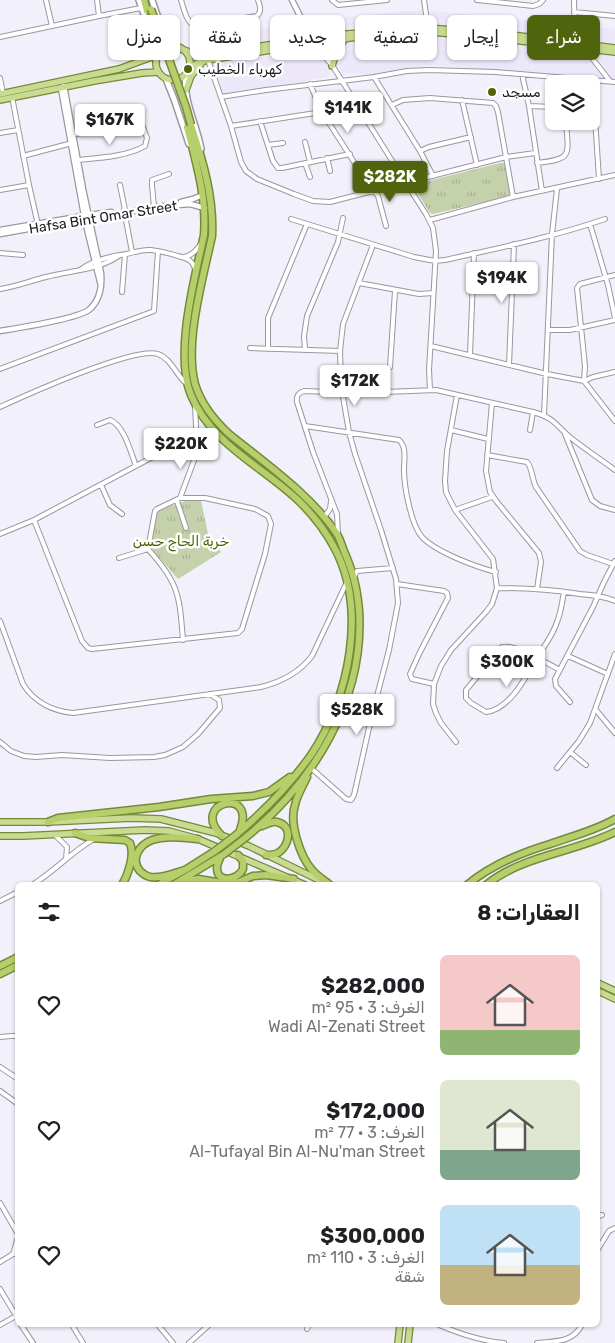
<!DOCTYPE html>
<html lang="ar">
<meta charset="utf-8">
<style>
body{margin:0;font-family:Rubik,Cairo,sans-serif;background:#f2f2f2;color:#202124;direction:rtl;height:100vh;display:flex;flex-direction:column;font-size:19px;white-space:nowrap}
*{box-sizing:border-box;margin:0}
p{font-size:16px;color:#757577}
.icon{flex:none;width:28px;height:28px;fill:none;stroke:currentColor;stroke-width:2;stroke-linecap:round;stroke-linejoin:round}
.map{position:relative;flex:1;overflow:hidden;direction:ltr}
.drawer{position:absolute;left:15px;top:882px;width:585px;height:445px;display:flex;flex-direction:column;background:#fff;border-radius:8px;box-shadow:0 1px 4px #0004;direction:rtl}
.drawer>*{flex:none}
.top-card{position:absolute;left:15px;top:15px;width:585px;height:45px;direction:rtl;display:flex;gap:10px}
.controls{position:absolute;left:545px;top:75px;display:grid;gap:10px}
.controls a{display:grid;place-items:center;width:55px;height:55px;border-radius:8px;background:#fff;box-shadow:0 1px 4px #0004;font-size:25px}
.price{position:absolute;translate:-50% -42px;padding:0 11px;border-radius:5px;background:#fff;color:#222;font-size:16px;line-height:32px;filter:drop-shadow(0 1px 2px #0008)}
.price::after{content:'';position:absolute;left:50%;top:30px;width:15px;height:11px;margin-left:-8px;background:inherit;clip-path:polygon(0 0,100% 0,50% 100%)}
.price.current{background:#50640d;color:#fff}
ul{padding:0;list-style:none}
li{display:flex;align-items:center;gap:15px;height:125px;padding:0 20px}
li span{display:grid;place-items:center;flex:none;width:140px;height:100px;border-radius:8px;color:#555}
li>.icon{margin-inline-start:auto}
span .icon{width:60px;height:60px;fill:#fffc;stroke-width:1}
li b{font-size:21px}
h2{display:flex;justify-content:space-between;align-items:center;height:60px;padding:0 20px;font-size:21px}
.pill{padding:0 18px;border-radius:8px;background:#fff;box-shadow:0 1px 4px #0004;font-size:18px;line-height:45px}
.pill.current{background:#50640d;color:#fff}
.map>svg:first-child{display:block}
</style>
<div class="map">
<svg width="615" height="1343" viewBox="0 0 615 1343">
<defs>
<pattern id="grass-tufts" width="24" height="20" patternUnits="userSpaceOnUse" patternTransform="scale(1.25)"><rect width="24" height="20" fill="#c5d1aa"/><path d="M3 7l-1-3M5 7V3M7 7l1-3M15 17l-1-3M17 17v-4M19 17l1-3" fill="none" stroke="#a9b392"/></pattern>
</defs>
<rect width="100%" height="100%" fill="#f2f0fa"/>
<path fill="#ece7f9" d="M421 10 615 29V43L425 23 328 30 315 26 309 21Z
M298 24 294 32 286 41 210 50H198L197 39Z
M426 35 615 55V79L433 65 372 74 342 73 336 60 350 40 374 41Z
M300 51H311L322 58 331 68 328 77 225 95 221 92 213 65Z"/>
<path fill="url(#grass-tufts)" d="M500 163H505L511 196 433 214 430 213 415 189C417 184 419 183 424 182Z
M200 496 208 534 221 552 178 579 151 548 156 511Z"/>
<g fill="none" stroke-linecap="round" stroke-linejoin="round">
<defs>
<path id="minor" d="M46 0 52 26
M181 0C184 9 186 22 195 26L257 16C262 11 260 6 258 0
M332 0 338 5 387 0
M424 0 428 28
M477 0 533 6 539 4 543 0
M574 0 575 42
M574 12 615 16
M99 16 141 8
M0 37 99 16 97 0
M323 44 330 56 332 62
M584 48 610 81
M314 49 323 55 332 65 406 183 426 214 433 228 436 251 429 370 430 390
M208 60 231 126 241 162 246 171 257 179 294 194 313 201 330 202 506 157 535 153
M522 74 529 106 542 191
M374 77 420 151 433 176
M0 78 3 93
M310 84 322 112 368 184 378 196 386 226
M12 97 29 185 38 225
M221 97 266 90 374 77 407 71 429 70 495 72 615 82
M462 100 477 165
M392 105 403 100 430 98 493 103 496 106 498 112 513 197
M529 106 554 107
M591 112 595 118 599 179
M260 121 273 161 278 168H282L350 154
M231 126 322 112
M0 133 18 130
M71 135 135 122 143 127 147 138 145 146C126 157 97 158 77 160
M305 142 310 162
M268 145 283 143
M420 151 429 147 471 137
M23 156 72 143
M327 158 330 171
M305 163 310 177
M537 163C574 159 568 155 566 121
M120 185 125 210
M0 190 29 185
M154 207 152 185V180L169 174
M124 210 132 252
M291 219 414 257 435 261 445 260C499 248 553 237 605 219
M430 220 513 197 615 175
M590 224 608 285 615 318
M0 253 23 255
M184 257C192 256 196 250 201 244
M80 270C92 261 107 257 120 255 131 254 140 249 151 250 160 251 169 253 178 256 186 258 193 260 195 269
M359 283 419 294 433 293
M0 289C15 287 30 281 46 277 71 270 98 271 120 255
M122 292 125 254
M548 330H570L615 320
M431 346 547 374 584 381 615 421
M250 348 340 351
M268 349V318L307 224
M305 349 304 336 307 316 338 242 343 218
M470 355 474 253
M509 365 514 244
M390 367 395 291
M0 369 154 311 158 251
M584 381 585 366 577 288 580 284 615 275
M584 381 593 377 615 372
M492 403 486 471 490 492 497 502 539 553 541 562 537 589
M0 407C26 395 135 346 158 354 172 359 176 376 187 384
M544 415 552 234 557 189
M97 425 110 420C124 425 131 453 136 466
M305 426 399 440C407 447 404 460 404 470 404 486 411 525 422 537 436 552 476 567 496 572
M451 430 488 439
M530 430 533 412
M565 434 592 500 600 506 615 510
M487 455 527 462C532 467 532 479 536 487L580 551 587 555 613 564
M101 485 110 505 122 514
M177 501 186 528
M455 510 492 497
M324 517 330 509 331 501
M34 520 82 641 88 648 92 649 238 633 242 629 265 554 271 524 268 516 255 509 205 498H180
M0 534 34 520 196 434
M338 534 337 514 313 452 297 402C296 396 298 393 304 391L359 393 436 390 533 412C555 418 555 425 571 438 585 449 600 459 615 470
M148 549 155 511 157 509 180 498 196 455 197 447 195 405
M119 558 148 549C156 558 164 567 170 578 181 596 181 619 183 640
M354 577 357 571 393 568
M397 584 444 591 447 593 448 598 420 652 410 674 412 679 434 684
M497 588C525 588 553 590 580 594 592 595 604 596 615 601
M0 621 23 684C34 702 53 711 73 713L261 687C281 682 299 673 312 656L346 584
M568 656 608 674
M560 670C546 663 516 644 502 647L466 690V698L471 703 486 712C510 710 527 675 538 656 545 645 553 635 557 622 561 613 562 602 564 592
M570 702 556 686 555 679 593 607 604 582 615 561
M596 710 615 733
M0 742 11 751 24 756 36 757 62 755 110 758 154 757 165 755 183 747 198 734 220 708 219 700 210 694
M456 742 441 723 436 713 433 704 434 684 441 666 451 650 486 612 492 604 497 588 493 559 455 510 446 492 445 481 447 451 457 395
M570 752 586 765
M311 768 346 799 351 800 354 795 371 719 389 650 398 603 396 579 381 530 355 454 349 432 341 385 340 351 343 324 373 245
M557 768 579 741 590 723 615 654
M54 834 67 847 66 859
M32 885C54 872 71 852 94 839
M0 901 18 892
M0 1037 11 1036H18
M0 1067 18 1079
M0 1091 18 1104
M0 1203 18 1234
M598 1216 602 1215
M18 1237 13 1254H18
M598 1249 609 1231 615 1228
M0 1262 18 1251
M0 1289 18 1319
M0 1325 16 1316
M21 1325 33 1343
M72 1325 83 1343
M158 1325 173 1343
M439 1325C460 1334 482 1341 504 1343
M307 1329 309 1325
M189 1343 209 1325
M537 1343C556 1341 572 1343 582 1325"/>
<path id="tertiary" d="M292 0 302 20 316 35
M293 41 299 30V18
M61 88 85 221 101 286
M181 202 193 199 203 195
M0 230 89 215 111 212
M0 234 39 227 85 221 154 207 190 204 205 208
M0 331C18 328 79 319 90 309 100 300 102 286 101 273L83 189 64 86"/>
<path id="secondary" d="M139 0 158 54
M152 0C157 17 163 32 174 46
M186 75C182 99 197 125 201 149
M166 79 174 99 189 144"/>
<path id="primary" d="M320 36 428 28 504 34 615 48
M324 43 349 38 405 33 429 32 469 35 615 52
M156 63a17 17 0 1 1 34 0a17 17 0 1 1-34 0Z
M183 50 198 54H213L293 41 314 35 320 36 323 40 322 45 318 48 304 47H291L208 60 200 62 189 68
M146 59 152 49 153 41
M332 66 337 50 345 39
M186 90 191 76 201 64
M0 94 119 69 157 55
M0 100 94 81 142 73 158 72
M0 822H48L131 818 161 819 216 833 249 846 323 882
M0 836H23L145 830 169 831 198 839 305 885
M598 983 615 991
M598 991 615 999
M398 1343 400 1325
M408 1343 410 1325"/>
<path id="trunk" d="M144 0 147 11
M191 125C203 161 214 198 212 236 203 278 184 343 195 384 201 404 214 420 229 434 265 463 311 495 337 534 340 539 342 546 344 551 353 572 357 587 359 610 365 700 313 783 245 838
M187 127C196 162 207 198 204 235 195 277 174 354 191 395 211 444 264 467 300 502 313 515 325 530 334 547 368 609 349 699 311 755 290 785 264 811 236 835
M307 777C303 786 297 795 295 805 289 823 300 856 312 870 317 876 324 880 330 885
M48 822 58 818 159 807 211 799 253 796 269 792 290 777
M262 826C267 824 272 821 277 822 294 826 289 846 278 853 274 855 270 855 266 855
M75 833 89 838 125 840 130 843C135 855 128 875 122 885
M222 836C188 803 257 785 240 830
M221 856C219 860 217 864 217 868 217 884 238 880 243 869V861L238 855
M185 870C174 873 161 879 150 877 146 876 143 874 140 871 130 859 139 845 152 840 167 835 183 838 198 839
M180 882 198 879 229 884 239 882 253 876 266 875 294 879
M158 885 185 870 215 851
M173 885 221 856
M467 885C491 865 520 853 550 844 572 836 594 831 615 819
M486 885C523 855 573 853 615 832
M0 966 18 957
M0 974 18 965"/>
</defs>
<use href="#minor" stroke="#9a97a1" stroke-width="6"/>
<use href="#tertiary" stroke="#9a97a1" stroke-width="7"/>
<use href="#secondary" stroke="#9a97a1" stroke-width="8"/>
<use href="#primary" stroke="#768a3a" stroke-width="8"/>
<use href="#trunk" stroke="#768a3a" stroke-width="9"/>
<use href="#minor" stroke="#fff" stroke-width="4"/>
<use href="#tertiary" stroke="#fff" stroke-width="4.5"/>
<use href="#secondary" stroke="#fff" stroke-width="5"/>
<use href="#primary" stroke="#c8db90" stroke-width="5.5"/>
<use href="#trunk" stroke="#b6cf6b" stroke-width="6"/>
<defs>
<path id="trunk-bridge" d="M151 9 186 107 191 125
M215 851 236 835
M223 855 245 838"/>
</defs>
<use href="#trunk-bridge" stroke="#768a3a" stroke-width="9" stroke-linecap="butt"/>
<use href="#trunk-bridge" stroke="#b6cf6b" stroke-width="6"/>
</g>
<g fill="#50640d" stroke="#fff" stroke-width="2">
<circle cx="188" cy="69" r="5"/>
<circle cx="492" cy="92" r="5"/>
</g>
<g text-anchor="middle" stroke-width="5" stroke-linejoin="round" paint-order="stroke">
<g font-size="14" fill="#212024" stroke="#fff" text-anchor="start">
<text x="198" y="74">كهرباء الخطيب</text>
<text x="502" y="97">مسجد</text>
</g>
<g font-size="14" fill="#212024" stroke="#fff">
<text transform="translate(103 217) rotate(-9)" y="5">Hafsa Bint Omar Street</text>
</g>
<g font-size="14" fill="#4d6001" stroke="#fff">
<text x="181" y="546">خربة الحاج حسن</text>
</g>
</g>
</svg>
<div class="controls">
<a><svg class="icon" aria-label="layers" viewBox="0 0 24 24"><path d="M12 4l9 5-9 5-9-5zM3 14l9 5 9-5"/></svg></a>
</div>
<b class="price" style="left:348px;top:134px">$141K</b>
<b class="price" style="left:110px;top:146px">$167K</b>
<b class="price current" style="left:390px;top:203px">$282K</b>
<b class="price" style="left:502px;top:304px">$194K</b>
<b class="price" style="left:355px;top:407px">$172K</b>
<b class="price" style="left:181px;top:470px">$220K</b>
<b class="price" style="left:507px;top:688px">$300K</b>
<b class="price" style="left:357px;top:736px">$528K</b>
<div class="top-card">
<a class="pill current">شراء</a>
<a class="pill">إيجار</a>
<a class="pill">تصفية</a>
<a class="pill">جديد</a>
<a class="pill">شقة</a>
<a class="pill">منزل</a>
</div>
<section class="drawer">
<h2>العقارات: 8<svg class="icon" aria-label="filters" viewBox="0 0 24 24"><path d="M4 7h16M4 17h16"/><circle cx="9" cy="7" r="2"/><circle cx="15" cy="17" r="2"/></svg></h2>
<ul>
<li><span style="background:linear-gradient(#f6c9c9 75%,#8fb573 0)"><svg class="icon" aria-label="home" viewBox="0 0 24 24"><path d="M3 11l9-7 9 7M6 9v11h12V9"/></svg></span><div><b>$282,000</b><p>الغرف: 3 · 95 m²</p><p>Wadi Al-Zenati Street</p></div><svg class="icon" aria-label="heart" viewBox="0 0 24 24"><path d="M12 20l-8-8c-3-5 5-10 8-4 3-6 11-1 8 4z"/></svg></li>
<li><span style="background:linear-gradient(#dfe7d0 70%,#7fa58c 0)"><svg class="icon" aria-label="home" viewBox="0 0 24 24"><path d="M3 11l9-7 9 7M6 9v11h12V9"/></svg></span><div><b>$172,000</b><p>الغرف: 3 · 77 m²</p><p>Al-Tufayal Bin Al-Nu'man Street</p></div><svg class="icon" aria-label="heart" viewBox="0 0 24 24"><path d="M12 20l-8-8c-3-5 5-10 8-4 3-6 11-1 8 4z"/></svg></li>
<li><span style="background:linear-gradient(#bfe0f5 60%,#c2b280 0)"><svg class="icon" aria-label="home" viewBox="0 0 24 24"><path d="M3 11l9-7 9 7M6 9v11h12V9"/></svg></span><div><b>$300,000</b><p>الغرف: 3 · 110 m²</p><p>شقة</p></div><svg class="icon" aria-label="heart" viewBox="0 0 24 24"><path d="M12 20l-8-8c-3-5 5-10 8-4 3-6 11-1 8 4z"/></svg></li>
</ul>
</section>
</div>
